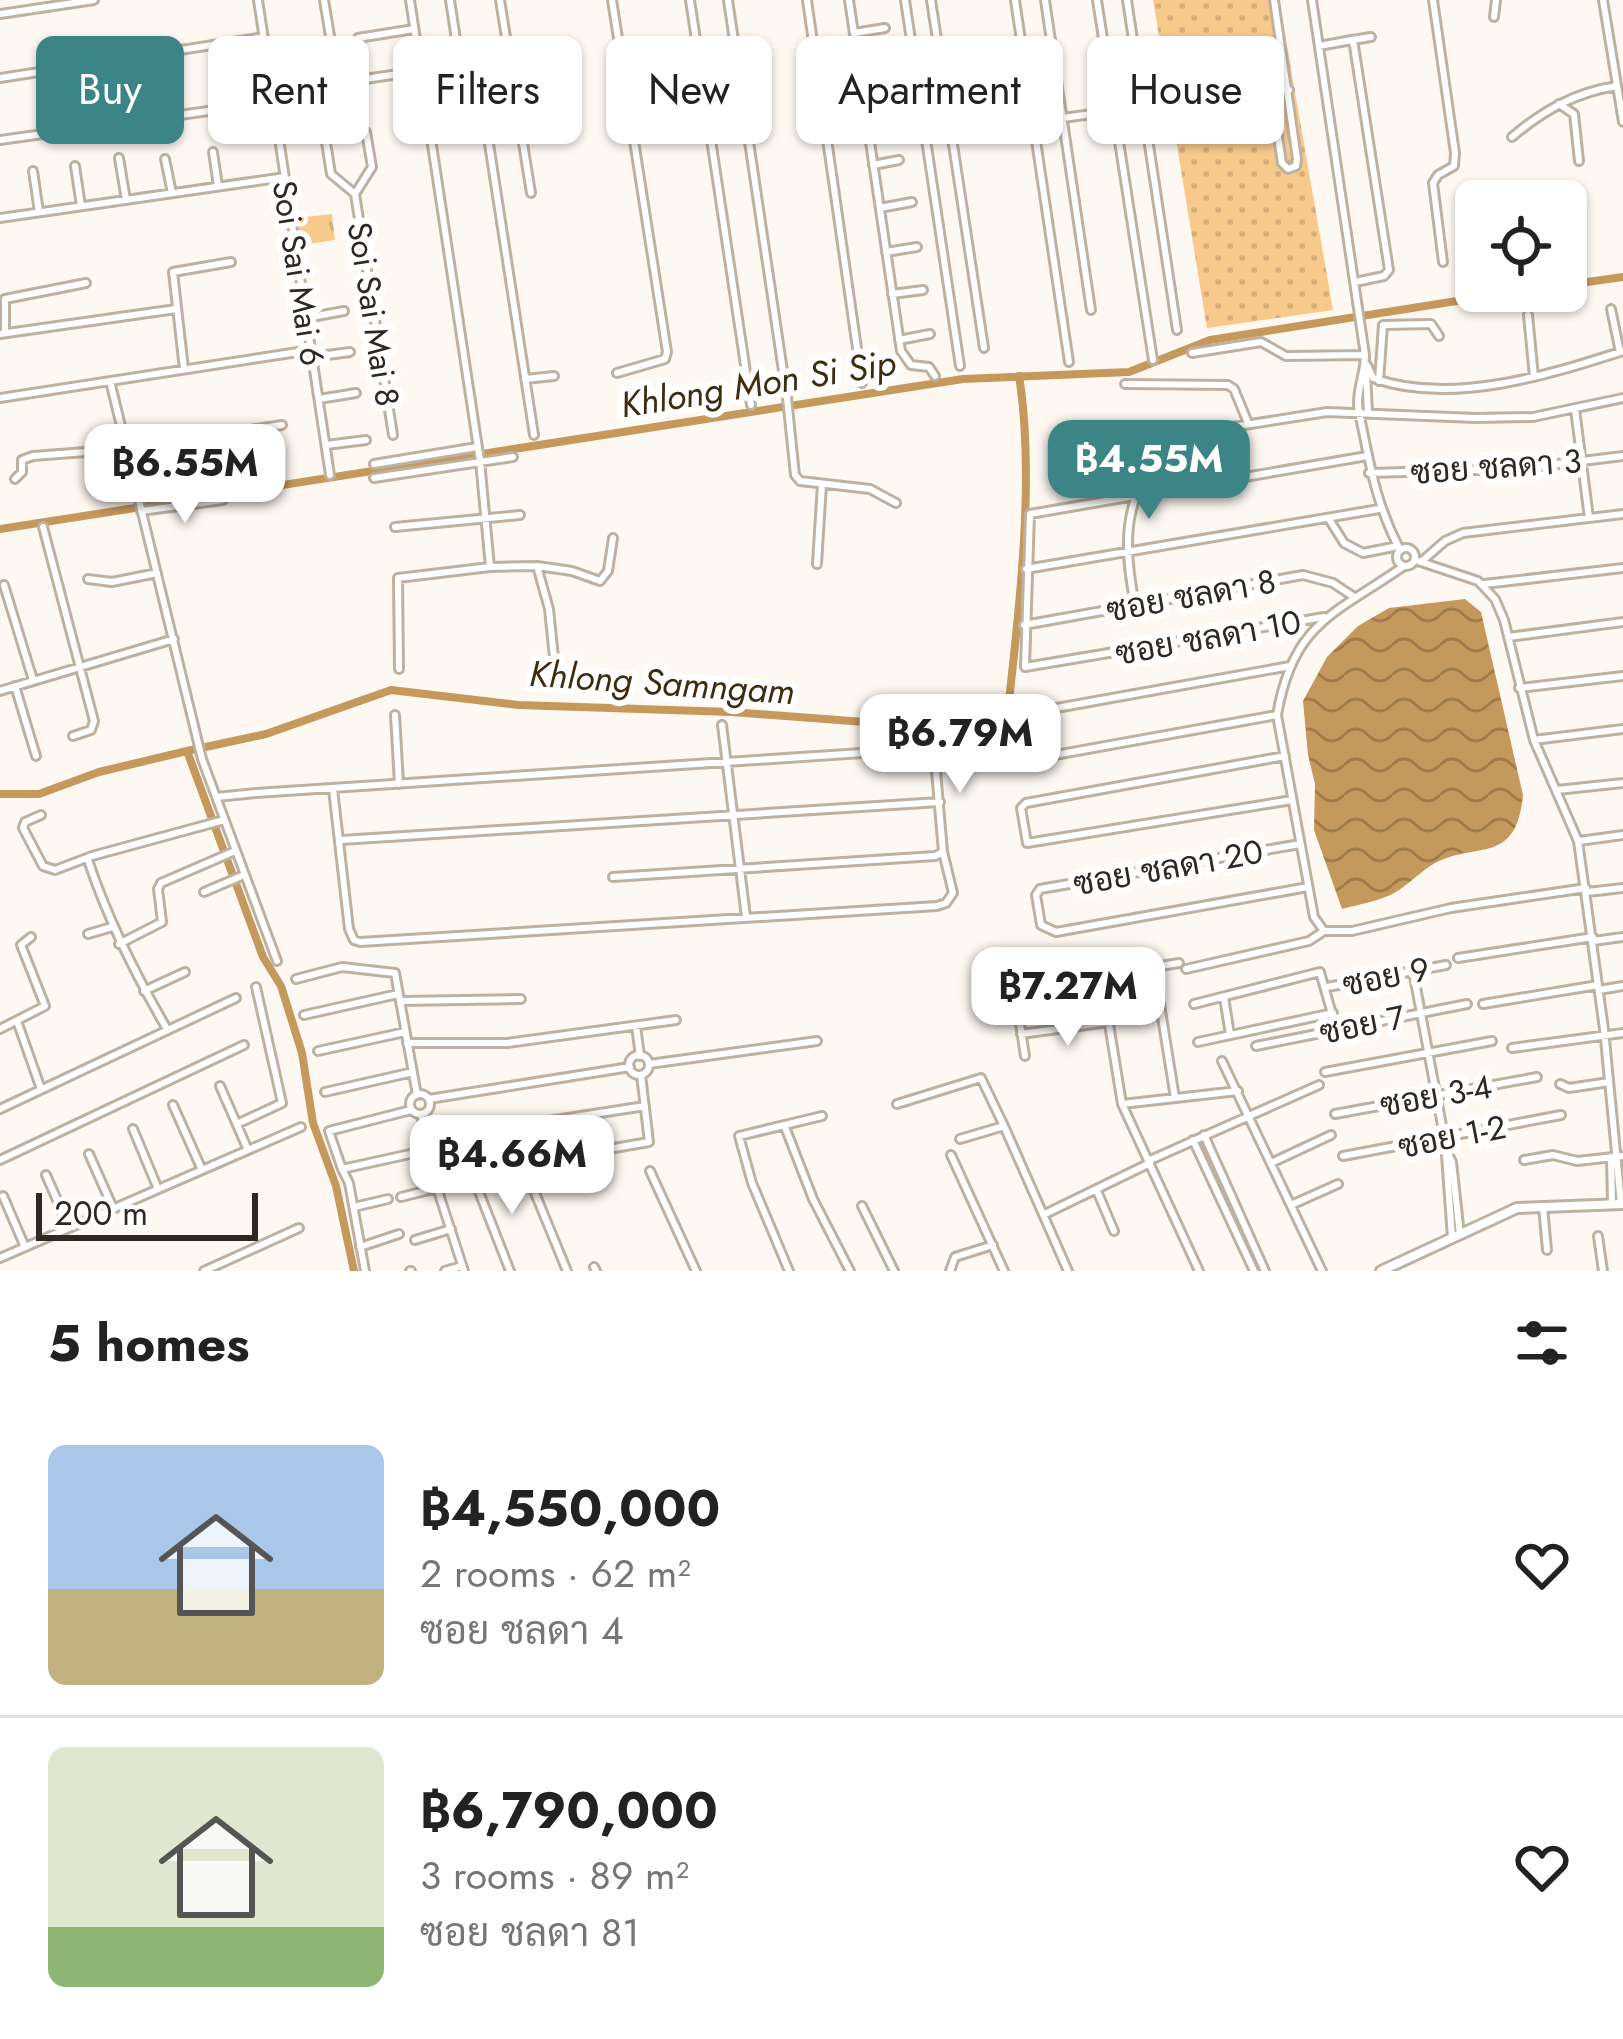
<!DOCTYPE html>
<meta charset="utf-8">
<style>
body{margin:0;font-family:Jost,Sarabun,sans-serif;background:#f6f6f6;color:#222;height:100vh;display:flex;flex-direction:column;font-size:45px;white-space:nowrap}
*{box-sizing:border-box;margin:0}
p{font-size:39px;color:#767676}
.icon{flex:none;width:66px;height:66px;fill:none;stroke:currentColor;stroke-width:2;stroke-linecap:round;stroke-linejoin:round}
.map{position:relative;height:1271px;overflow:hidden}
.drawer{display:flex;flex-direction:column;background:#fff;flex:1}
.drawer>*{flex:none}
.guide{position:absolute;left:36px;top:36px;width:1551px;height:108px;display:flex;gap:24px}
.controls{position:absolute;left:1455px;top:180px;display:grid;gap:24px}
.controls a{display:grid;place-items:center;width:132px;height:132px;border-radius:18px;background:#fff;box-shadow:0 3px 9px #0004;font-size:60px}
.scale{position:absolute;left:36px;bottom:30px;width:222px;box-sizing:border-box;padding-left:12px;border:6px solid #2d2822;border-top:0;font-size:33px;line-height:42px;white-space:nowrap;color:#2d2822;-webkit-text-stroke:9px #fff;paint-order:stroke}
.price{position:absolute;translate:-50% -102px;padding:0 27px;border-radius:24px;background:#fff;color:#222;font-size:39px;line-height:78px;filter:drop-shadow(0 3px 6px #0008)}
.price::after{content:'';position:absolute;left:50%;top:72px;width:36px;height:27px;margin-left:-18px;background:inherit;clip-path:polygon(0 0,100% 0,50% 100%)}
.price.current{background:#3c8587;color:#fff}
ul{padding:0;list-style:none}
li{display:flex;align-items:center;gap:36px;height:300px;padding:0 48px}
li+li{border-top:3px solid #e0e0e0}
li span{display:grid;place-items:center;flex:none;width:336px;height:240px;border-radius:18px;color:#555}
li>.icon{margin-inline-start:auto}
span .icon{width:144px;height:144px;fill:#fffc;stroke-width:1}
li b{font-size:51px}
h2{display:flex;justify-content:space-between;align-items:center;height:144px;padding:0 48px;font-size:51px}
.tag{padding:0 42px;border-radius:18px;background:#fff;box-shadow:0 3px 9px #0004;font-size:42px;line-height:108px}
.tag.current{background:#3c8587;color:#fff}
.map>svg:first-child{display:block}
</style>
<div class="map">
<svg width="1623" height="1271" viewBox="0 0 1623 1271">
<defs>
<pattern id="grass-dots" width="8" height="8" patternUnits="userSpaceOnUse" patternTransform="scale(3)"><rect width="8" height="8" fill="#f7c98b"/><path d="M2 2h.1M6 6h.1" fill="none" stroke="#d4ad78" stroke-width="1.8" stroke-linecap="round"/></pattern>
<pattern id="park-tufts" width="24" height="20" patternUnits="userSpaceOnUse" patternTransform="scale(3)"><rect width="24" height="20" fill="#f7c98b"/><path d="M3 7l-1-3M5 7V3M7 7l1-3M15 17l-1-3M17 17v-4M19 17l1-3" fill="none" stroke="#d4ad78"/></pattern>
<pattern id="water-waves" width="16" height="10" patternUnits="userSpaceOnUse" patternTransform="scale(3)"><rect width="16" height="10" fill="#c5985b"/><path d="M0 5q4-4 8 0t8 0" fill="none" stroke="#a07c4b"/></pattern>
</defs>
<rect width="100%" height="100%" fill="#fef8f2"/>
<path fill="url(#grass-dots)" d="M1153 0H1279L1333 310 1207 328Z"/>
<path fill="url(#park-tufts)" d="M332 214 335 240 301 245 297 218Z"/>
<path fill="url(#water-waves)" d="M1465 599 1481 612 1523 795C1516 866 1477 841 1435 863 1419 872 1405 889 1388 896 1374 902 1356 905 1342 909L1314 830 1315 784 1308 755 1303 701 1327 657 1358 626 1389 608Z"/>
<g fill="none" stroke-linecap="round" stroke-linejoin="round">
<path stroke="#c5985b" stroke-width="8" d="M1566 285 1623 277
M0 529 963 379 1129 372 1210 340 1520 291
M187 751 266 734 391 690 518 705 731 712 997 732 1006 727C1018 620 1036 481 1019 376
M0 794H39L99 772 187 751 263 957 281 986 302 1053 313 1123 336 1186 354 1271"/>
<defs>
<path id="street" d="M258 0 330 475
M324 0 343 114 366 132 372 167 355 194
M410 0 480 461 490 567
M450 0 463 86 514 81
M500 0 531 193
M612 0 667 352 665 359 617 373
M690 0 751 405
M728 0 787 398 795 475 800 481 870 489 896 503
M807 0 862 383
M849 0 901 351 911 365 929 367 935 376
M905 0 960 366
M931 0 984 348
M1015 0 1069 362
M1045 0 1091 310
M1097 0 1153 360
M1127 0 1177 330
M1274 0 1297 159 1296 166 1288 169 1282 163 1272 98 1278 91 1289 90
M1312 0 1365 355C1365 374 1355 393 1359 412 1370 464 1375 502 1400 550
M1433 0 1455 153 1454 166 1438 175 1433 183 1443 262
M1603 0 1623 122
M0 14 94 0
M1494 17 1496 0
M854 33 885 28
M358 38 414 29
M1352 40 1371 37
M1319 46 1352 40 1354 46 1389 270 1384 276 1355 282
M860 73 890 70
M0 78 264 37
M365 79 419 71
M425 104 483 105 534 435
M1559 104 1574 114 1579 161
M343 114 325 136 331 174 355 194 393 435
M1063 118 1113 111
M867 120 897 115
M1512 137C1544 110 1576 92 1617 86
M0 140 273 102
M213 152 218 186
M119 158 126 200
M165 159 172 193
M873 165 899 160
M75 166 81 206
M33 171 39 212
M880 208 912 202
M0 218 285 177
M886 252 917 247
M892 294 923 290
M1611 309 1620 352
M1528 315 1534 377
M306 318 344 311
M5 333V299L86 283
M0 334 176 309
M899 340 930 334
M1192 353 1261 342 1286 356 1364 355
M312 357 350 352
M1367 365 1373 378C1451 406 1548 375 1623 351
M184 369 173 272 231 262
M1366 372 1368 413
M525 379 554 376
M110 381 202 759 277 961
M1379 381 1383 325 1431 324 1439 336
M1125 384 1228 385 1234 389 1248 423
M0 398 311 350
M319 399 356 393
M1575 409 1589 518
M1120 434 1156 439 1327 412 1476 418 1533 417 1623 398
M326 445 366 440
M374 464 477 447
M1369 473 1517 469 1623 456
M374 478 513 457
M15 479 22 472V460L33 456 125 449 282 425
M141 511 223 500
M1329 519 1344 543 1363 553 1398 546
M43 527 94 721 91 730 73 736
M395 527 520 515
M1397 557a9 9 0 1 1 18 0a9 9 0 1 1-18 0Z
M1415 560 1478 581 1495 599 1504 620 1534 740 1578 841 1604 1029 1621 1204
M1421 562 1445 541 1463 533 1623 514
M817 564 822 484
M537 566 572 571 600 581 608 571 613 538
M1026 569 1379 509
M88 579 112 582 157 573
M1484 584 1623 568
M4 585 33 680
M1135 605C1120 529 1129 511 1156 440
M1324 617 1025 667 1030 514 1367 456
M1024 625 1303 575 1333 583 1354 597
M1508 637 1623 622
M399 669 398 578 490 567 537 566 549 609 556 677
M15 686 36 756
M1519 688 1623 676
M0 691 174 639
M395 715 399 784
M1277 715 1016 762 1012 759 1017 721 1023 714 1290 666
M722 725 746 917
M1534 740 1623 729
M1285 756 1026 803 1021 808 1027 843 1292 800
M1557 790 1623 783
M216 797 256 793 923 749 935 759 943 852 953 893 946 903 937 906 360 942 354 940 349 929 333 789
M41 815 25 822 23 828 43 866 55 870 92 856 224 820
M341 840 940 802
M1579 841 1623 835
M1300 844 1040 889 1036 895 1041 925 1056 932 1308 887
M88 860C108 920 135 974 167 1029
M613 877 935 856 943 852
M204 892 244 875
M1587 892 1623 888
M1324 931 1314 917 1277 715C1293 622 1335 614 1404 566
M1324 931H1352L1451 908 1586 888
M88 934 112 927
M1593 941 1623 937
M119 944 162 922 158 889 161 883 235 851
M1458 958 1593 937
M1011 967 1025 1056
M1154 967 1175 1098
M1186 969 1309 941 1324 931
M1413 971 1447 1152 1452 1162 1460 1235
M1101 975 1122 1104 1199 1271
M296 979 342 967 395 973 417 1095
M1327 987 1446 965
M1014 990 1179 963
M1599 990 1623 986
M144 991 185 972
M1224 997 1230 1035
M400 1001 521 999
M1194 1004 1320 972 1336 1028
M1483 1004 1598 985
M304 1015 398 994
M17 1021 41 1089
M636 1026 640 1056
M0 1029 45 1006 21 945 31 937
M1021 1034 1109 1022
M1198 1042 1333 1013
M407 1043H507L676 1020
M1256 1046 1467 1004
M1512 1048 1623 1033
M318 1051 405 1032
M629 1065a10 10 0 1 1 20 0a10 10 0 1 1-20 0Z
M1222 1061 1322 1271
M649 1064 817 1041
M1325 1072 1492 1041
M1560 1084 1569 1088 1609 1082
M220 1086 248 1150
M325 1092 413 1072
M410 1104a10 10 0 1 1 20 0a10 10 0 1 1-20 0Z
M429 1099 630 1067
M897 1104 981 1078 1004 1126
M1122 1104 1238 1091
M173 1105 202 1170
M0 1109 236 998
M421 1114 437 1188 464 1271
M1335 1114 1537 1077
M542 1122 645 1106
M237 1124 282 1103 256 987
M785 1127 813 1199 850 1271
M133 1129 158 1189
M1204 1135 1265 1271
M960 1139 1004 1126 1068 1271
M1193 1140 1254 1271
M427 1142 476 1132
M89 1154 113 1208
M951 1155 1004 1271
M1446 1155 1452 1238
M1343 1156 1561 1115
M1611 1157 1612 1204
M550 1159 649 1142 641 1075
M0 1160 244 1045
M1524 1160 1553 1155 1577 1161 1623 1156
M1148 1161 1319 1085
M1271 1163 1331 1135
M342 1169 329 1131 411 1110
M650 1171 696 1271
M46 1175 69 1227
M528 1176 567 1271
M434 1178 483 1168
M474 1179 510 1271
M1097 1191 1114 1231
M3 1196 25 1247
M401 1197 437 1188
M1291 1205 1338 1184
M862 1206 894 1271
M354 1207 388 1199
M1543 1207 1547 1250
M1045 1214 1150 1163
M1598 1236 1603 1271
M415 1240 451 1229
M360 1247 399 1234
M0 1258 301 1127
M594 1267 596 1271
M204 1271 299 1228
M365 1271 349 1183 342 1169 428 1150
M410 1271H411
M445 1271 462 1266
M789 1271 752 1183 739 1136 822 1116
M950 1271 955 1257 993 1245"/>
<path id="secondary" d="M1381 1271 1517 1208 1623 1204"/>
</defs>
<use href="#street" stroke="#beb1a1" stroke-width="12"/>
<use href="#secondary" stroke="#beb1a1" stroke-width="14"/>
<use href="#street" stroke="#fff" stroke-width="6"/>
<use href="#secondary" stroke="#fff" stroke-width="8"/>
</g>
<g text-anchor="middle" stroke-width="12" stroke-linejoin="round" paint-order="stroke">
<g font-size="33" fill="#2d2822" stroke="#fff">
<text transform="translate(299 273) rotate(81)" y="12">Soi Sai Mai 6</text>
<text transform="translate(374 314) rotate(81)" y="12">Soi Sai Mai 8</text>
<text transform="translate(1496 466) rotate(-4)" y="12">ซอย ชลดา 3</text>
<text transform="translate(1191 595) rotate(-10)" y="12">ซอย ชลดา 8</text>
<text transform="translate(1208 637) rotate(-10)" y="12">ซอย ชลดา 10</text>
<text transform="translate(1168 867) rotate(-10)" y="12">ซอย ชลดา 20</text>
<text transform="translate(1386 976) rotate(-11)" y="12">ซอย 9</text>
<text transform="translate(1362 1024) rotate(-11)" y="12">ซอย 7</text>
<text transform="translate(1436 1095) rotate(-10)" y="12">ซอย 3-4</text>
<text transform="translate(1452 1136) rotate(-11)" y="12">ซอย 1-2</text>
</g>
<g font-size="36" font-style="italic" fill="#3f2c10" stroke="#fff">
<text transform="translate(758 383) rotate(-9)" y="13">Khlong Mon Si Sip</text>
<text transform="translate(662 682) rotate(4)" y="13">Khlong Samngam</text>
</g>
</g>
</svg>
<div class="controls">
<a><svg class="icon" aria-label="locate" viewBox="0 0 24 24"><circle cx="12" cy="12" r="6"/><path d="M12 2v4M12 18v4M2 12h4M18 12h4"/></svg></a>
</div>
<div class="scale">200 m</div>
<b class="price current" style="left:1149px;top:522px">฿4.55M</b>
<b class="price" style="left:185px;top:526px">฿6.55M</b>
<b class="price" style="left:960px;top:796px">฿6.79M</b>
<b class="price" style="left:1068px;top:1049px">฿7.27M</b>
<b class="price" style="left:512px;top:1217px">฿4.66M</b>
<div class="guide">
<a class="tag current">Buy</a>
<a class="tag">Rent</a>
<a class="tag">Filters</a>
<a class="tag">New</a>
<a class="tag">Apartment</a>
<a class="tag">House</a>
</div>
</div>
<section class="drawer">
<h2>5 homes<svg class="icon" aria-label="filters" viewBox="0 0 24 24"><path d="M4 7h16M4 17h16"/><circle cx="9" cy="7" r="2"/><circle cx="15" cy="17" r="2"/></svg></h2>
<ul>
<li><span style="background:linear-gradient(#a9c7e8 60%,#c2b280 0)"><svg class="icon" aria-label="home" viewBox="0 0 24 24"><path d="M3 11l9-7 9 7M6 9v11h12V9"/></svg></span><div><b>฿4,550,000</b><p>2 rooms · 62 m²</p><p>ซอย ชลดา 4</p></div><svg class="icon" aria-label="heart" viewBox="0 0 24 24"><path d="M12 20l-8-8c-3-5 5-10 8-4 3-6 11-1 8 4z"/></svg></li>
<li><span style="background:linear-gradient(#dfe7d0 75%,#8fb573 0)"><svg class="icon" aria-label="home" viewBox="0 0 24 24"><path d="M3 11l9-7 9 7M6 9v11h12V9"/></svg></span><div><b>฿6,790,000</b><p>3 rooms · 89 m²</p><p>ซอย ชลดา 81</p></div><svg class="icon" aria-label="heart" viewBox="0 0 24 24"><path d="M12 20l-8-8c-3-5 5-10 8-4 3-6 11-1 8 4z"/></svg></li>
</ul>
</section>
